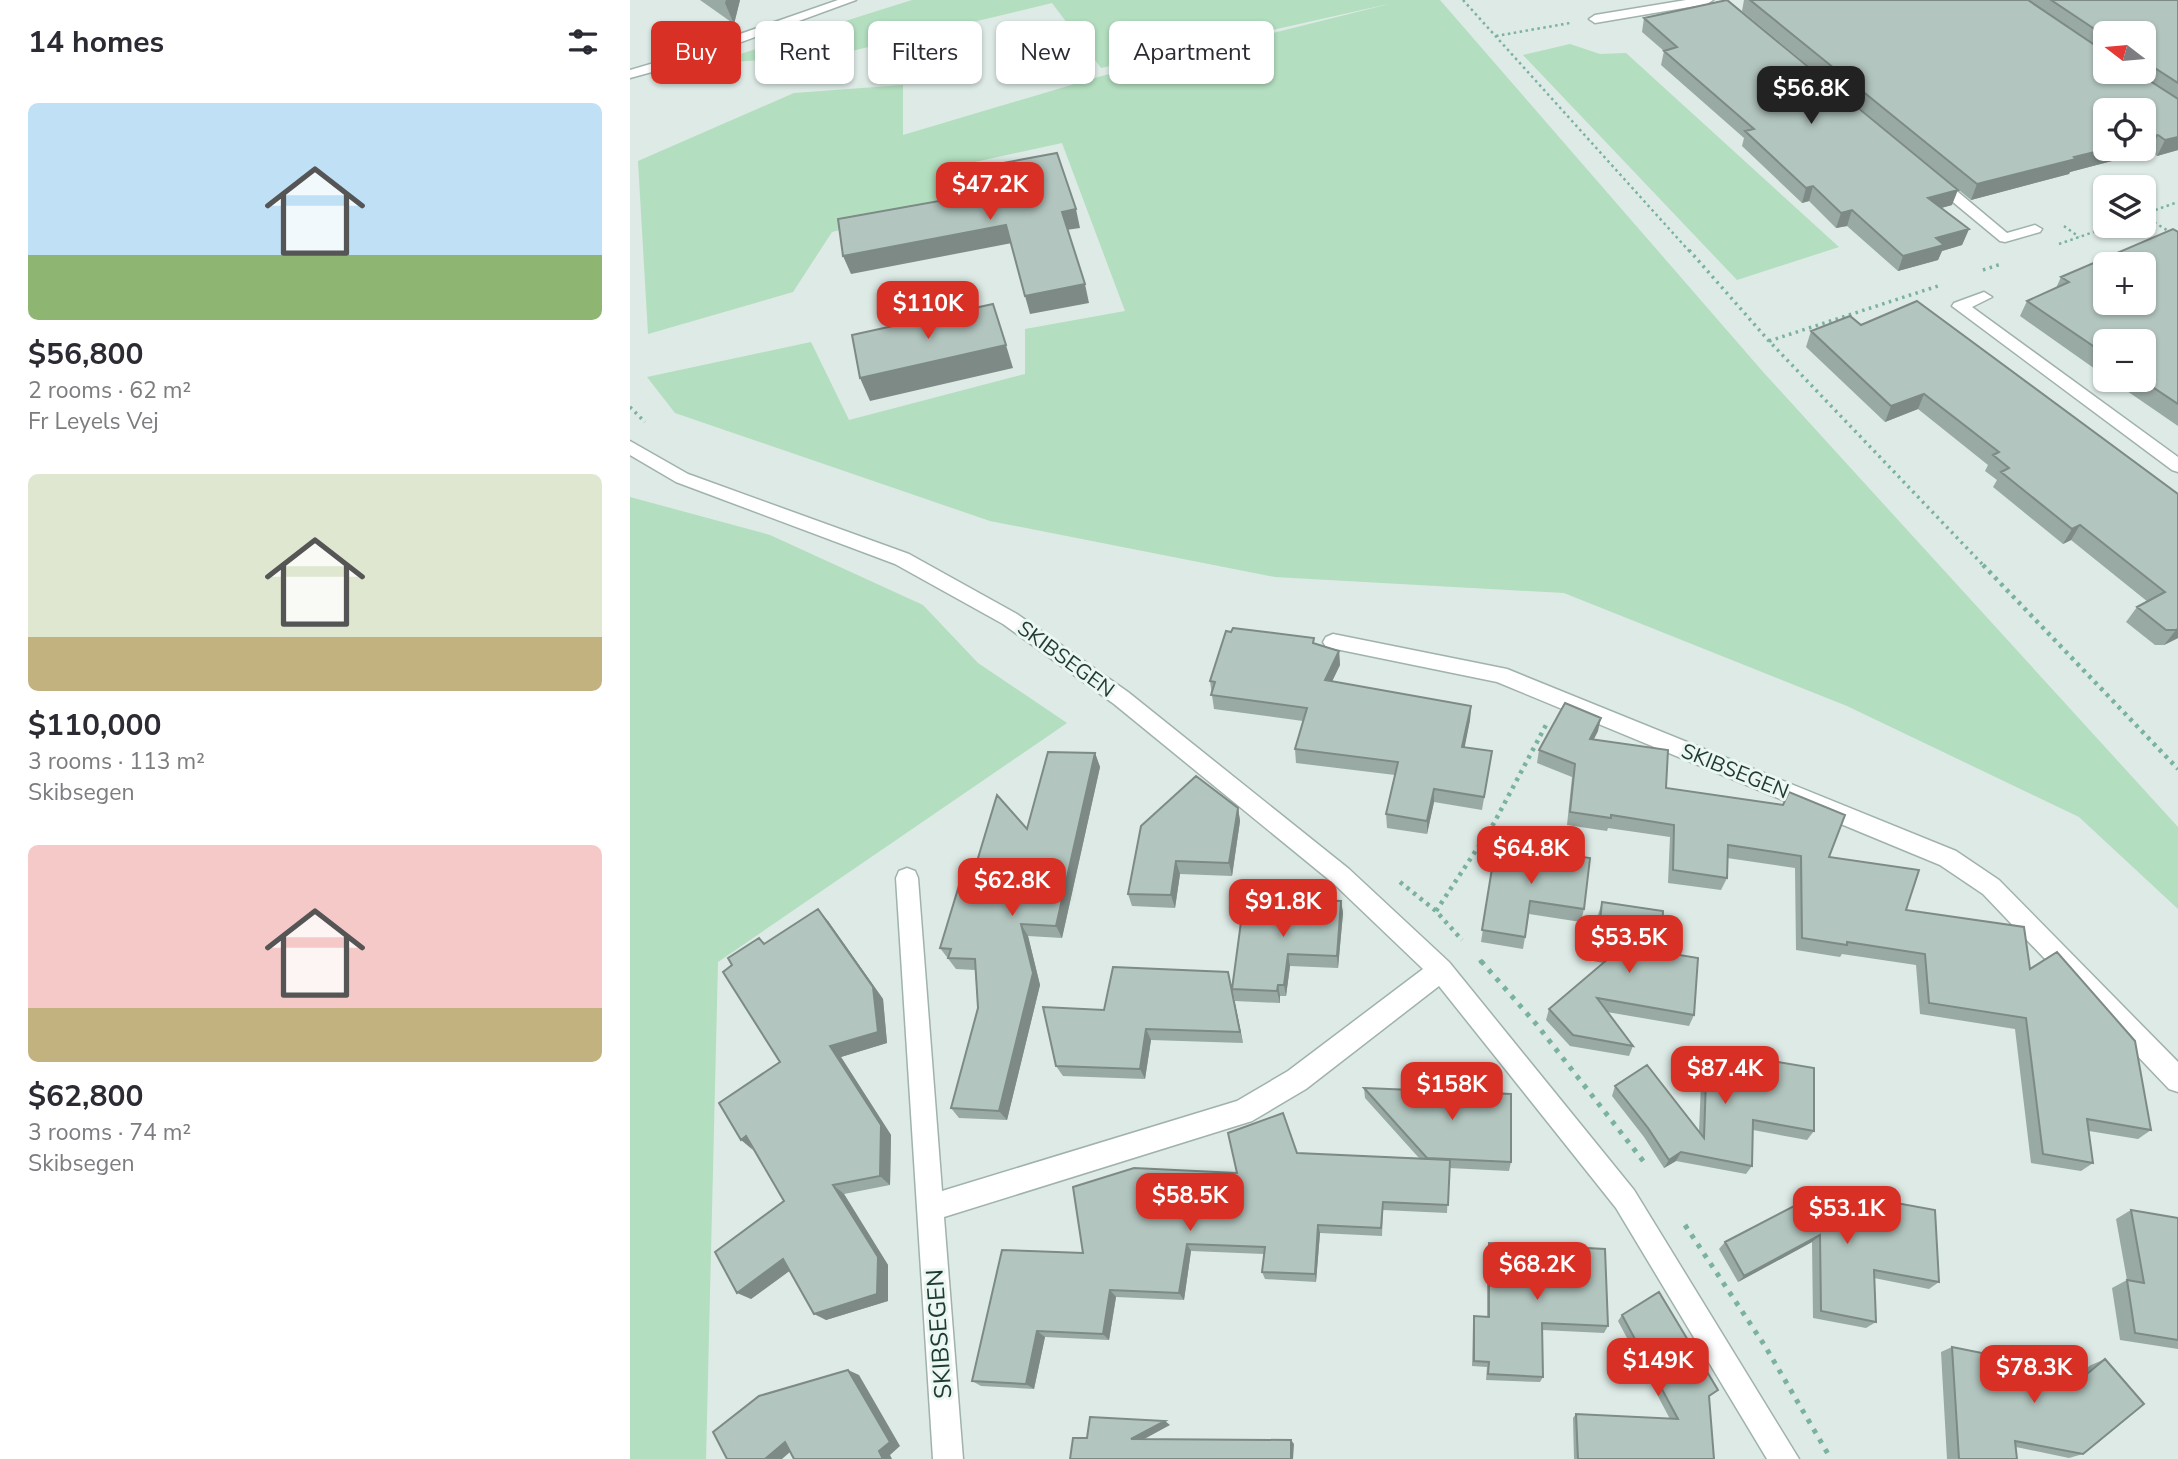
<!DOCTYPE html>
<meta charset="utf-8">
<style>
body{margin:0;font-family:"Nunito Sans",sans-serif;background:#f7f7f7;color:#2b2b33;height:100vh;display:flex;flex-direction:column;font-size:26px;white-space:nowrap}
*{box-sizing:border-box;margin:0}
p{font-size:23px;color:#7c7c81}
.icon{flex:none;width:38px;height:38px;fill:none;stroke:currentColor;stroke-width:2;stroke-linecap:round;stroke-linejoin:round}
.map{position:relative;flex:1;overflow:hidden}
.details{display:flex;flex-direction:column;background:#fff;width:630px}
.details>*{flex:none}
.top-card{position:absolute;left:21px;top:21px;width:665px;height:63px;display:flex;gap:14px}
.needle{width:46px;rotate:286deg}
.buttons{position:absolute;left:1463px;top:21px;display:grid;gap:14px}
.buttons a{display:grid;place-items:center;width:63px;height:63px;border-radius:10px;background:#fff;box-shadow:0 2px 5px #0004;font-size:35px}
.price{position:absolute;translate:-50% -60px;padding:0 16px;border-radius:14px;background:#d93025;color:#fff;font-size:23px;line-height:46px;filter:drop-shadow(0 2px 4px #0008)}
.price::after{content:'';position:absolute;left:50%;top:42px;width:21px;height:16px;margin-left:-10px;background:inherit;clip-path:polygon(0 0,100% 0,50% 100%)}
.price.selected{background:#222;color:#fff}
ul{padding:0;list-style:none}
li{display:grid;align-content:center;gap:14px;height:371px;padding:0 28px}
li span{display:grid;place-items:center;height:217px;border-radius:10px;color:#555}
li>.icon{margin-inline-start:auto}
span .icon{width:126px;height:126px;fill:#fffc;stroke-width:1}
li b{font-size:30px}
h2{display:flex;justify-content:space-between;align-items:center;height:84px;padding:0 28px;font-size:30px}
.tag{padding:0 24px;border-radius:10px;background:#fff;box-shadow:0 2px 5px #0004;font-size:24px;line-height:63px}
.tag.selected{background:#d93025;color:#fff}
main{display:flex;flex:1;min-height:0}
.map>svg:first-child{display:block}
</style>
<main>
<section class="details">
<h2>14 homes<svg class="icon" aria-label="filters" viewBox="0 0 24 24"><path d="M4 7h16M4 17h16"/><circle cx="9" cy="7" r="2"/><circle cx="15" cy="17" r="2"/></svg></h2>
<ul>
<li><span style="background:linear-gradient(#bfe0f5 70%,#8fb573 0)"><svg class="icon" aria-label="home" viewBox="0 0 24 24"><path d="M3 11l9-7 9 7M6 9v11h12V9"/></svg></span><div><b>$56,800</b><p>2 rooms · 62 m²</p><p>Fr Leyels Vej</p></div></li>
<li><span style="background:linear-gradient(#dfe7d0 75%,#c2b280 0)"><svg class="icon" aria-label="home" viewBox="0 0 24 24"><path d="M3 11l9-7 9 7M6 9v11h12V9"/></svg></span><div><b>$110,000</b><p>3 rooms · 113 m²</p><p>Skibsegen</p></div></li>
<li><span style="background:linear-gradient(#f6c9c9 75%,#c2b280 0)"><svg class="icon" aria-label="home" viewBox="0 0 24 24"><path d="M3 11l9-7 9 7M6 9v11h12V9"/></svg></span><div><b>$62,800</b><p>3 rooms · 74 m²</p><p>Skibsegen</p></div></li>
</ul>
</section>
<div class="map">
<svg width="1548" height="1459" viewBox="0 0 1548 1459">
<rect width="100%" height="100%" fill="#ddeae5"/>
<path fill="#b3debf" d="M282 0H810L1134 373 1548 827V909L1449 817 1217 706 934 593 645 577 360 521 45 413 17 377 181 342 219 420 395 374V329L495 311 432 143 331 165 313 204 202 232 163 292 18 334 8 161 164 93 273 85V135L468 77 763 3 471 68 422 3 201 56 82 63Z
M940 44 970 54 996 53 1209 247 1107 280 893 55Z
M0 497 140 535 293 605 348 663 437 723 88 962 76 1459H0Z"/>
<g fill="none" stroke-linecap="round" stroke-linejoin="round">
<defs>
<path id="minor" d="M1056 0H1083L1077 4 965 23 959 19 965 15Z
M1305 176 1310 177 1377 233 1405 225 1412 229 1410 232 1375 242 1370 241 1300 183V177Z
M1354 292 1362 297 1342 307 1548 457V472L1542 470 1322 306 1324 303Z
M0 441 58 474 279 554 387 614 498 692 719 869 819 962 1004 1190 1169 1459H1137L986 1208 809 986 676 1089 622 1121 314 1217 333 1459H303L266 878 269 871 277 868 285 871 288 878 312 1191 607 1101 658 1071 793 969 703 883 484 704 373 624 265 564 46 482 0 455Z
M703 634 877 669 1326 851 1369 880 1548 1062V1092L1539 1089 1353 894 1310 865 867 682 696 647 693 642 696 637Z"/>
<path id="tertiary" d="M208 0H226L51 64 0 78V70L41 58Z"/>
</defs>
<use href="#minor" stroke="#a0b2ac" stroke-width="3"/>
<use href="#tertiary" stroke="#a0b2ac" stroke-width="3"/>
<path stroke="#7ab1a1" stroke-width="2.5" stroke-dasharray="2.5 3.5" stroke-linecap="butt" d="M833 0 1060 252
M866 36 940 23
M1514 214 1548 202
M1514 216 1548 237
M1434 226 1449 237
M1429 244 1481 226"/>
<path stroke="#7ab1a1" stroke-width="3.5" stroke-dasharray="2.5 4.5" stroke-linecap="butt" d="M1059 250 1139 341 1355 567
M1353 270 1371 264
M1139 341 1311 285
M0 407 15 422"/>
<path stroke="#7ab1a1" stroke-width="4.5" stroke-dasharray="3.5 5" stroke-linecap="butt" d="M1353 565 1548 769
M770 882 806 911 832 940
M806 911 864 823 916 725
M850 960 852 963"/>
<path stroke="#7ab1a1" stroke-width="5" stroke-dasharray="4.5 7" stroke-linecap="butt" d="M851 961 907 1025 1014 1162
M1055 1225 1135 1346 1201 1459"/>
<use href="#minor" fill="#fff" fill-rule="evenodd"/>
<use href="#tertiary" fill="#fff" fill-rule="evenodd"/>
</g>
<path fill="#99a9a3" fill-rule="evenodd" d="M70 0H110L104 24Z
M1114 0H1548V150L1527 156 1520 151 1440 172 1439 174 1341 200 1112 11ZM1475 33H1514V72H1475Z
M1014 18 1322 205 1311 208 1339 229 1332 245 1312 251 1308 260 1268 271 1217 226 1206 228 1179 201 1172 203 1112 146 1114 138 1031 65 1034 51 1012 32Z
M1548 232V426L1481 380H1514L1475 341V376L1390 316 1397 301 1426 288 1431 277Z
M1231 325 1548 494V638L1534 645H1525L1496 622 1507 607 1518 602 1441 540 1433 544 1363 487 1367 480 1355 471 1358 465 1288 409 1255 422 1176 347 1181 331Z
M685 644 709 651 710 665 702 681 841 706 840 720 834 747 862 751 852 810 804 802 797 834 757 828 756 814 765 775 666 763 665 749 673 721 584 709 580 681Z
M968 731 964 739 1036 788 1199 857 1276 910 1400 969 1521 1130 1508 1139 1459 1131 1463 1163 1451 1171 1401 1163 1385 1029 1290 1014 1286 965 1212 954 1210 957 1166 950 1165 868 1097 858V878L1091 890 1038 883 1040 837 978 828 977 831 937 825 942 777 907 763 909 750Z
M465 753 470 767 432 938 398 936 410 985 377 1120 329 1118 321 1108 348 1008 345 970 326 969 310 948 345 868 397 829Z
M608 808 610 821 602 876 550 874 545 908 502 906 498 894Z
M866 844 954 909 951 922 899 914 893 949 851 942Z
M711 901 713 913 708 968 660 966 656 996H650V1003L605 1001 602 989Z
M972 902 1031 952 1064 1015 1059 1026 977 1012 1003 1046 999 1056 940 1046 916 1020 919 1009 973 963 963 961 968 915Z
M198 921 253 999 257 1043 211 1057 261 1135 260 1185 214 1194 258 1265V1301L196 1320 159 1271 121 1299 154 1201 150 1062 102 965 129 938 135 944Z
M601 984 613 1043 521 1040 515 1079 433 1076 426 1066 474 1010Z
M1077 1050 1184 1131 1177 1140 1123 1130 1122 1166 1116 1174 1046 1161 1034 1168 1014 1137 982 1096 985 1086 1069 1132 1072 1059Z
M734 1088 881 1162 879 1171 819 1168 817 1213 753 1210 752 1236 690 1233 686 1282 635 1279 632 1272 634 1254 561 1251 554 1300 486 1297 479 1340 415 1337 404 1389 351 1386 342 1381 453 1253 607 1173 667 1153 789 1158 735 1098Z
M1195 1190 1309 1282 1299 1289 1244 1278 1246 1322 1236 1328 1183 1318 1182 1242 1108 1282 1089 1249 1095 1242Z
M1501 1210 1548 1218V1349L1490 1340 1482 1288 1497 1280 1486 1219Z
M859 1243 978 1326 974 1333 912 1330 913 1377 910 1382 856 1380 857 1367 842 1366 843 1322 844 1316H857V1251Z
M992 1315 1079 1397 1084 1459H944L943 1418 946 1414 1040 1419 988 1321Z
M1322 1347 1451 1372 1461 1365 1475 1359 1453 1454 1439 1458 1386 1447 1387 1459H1317L1311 1352Z"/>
<path fill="#7d8a85" d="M96 0H110L104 24 95 3Z
M1528 135 1520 151 1440 172 1439 174 1341 200 1347 184 1477 149H1514V139Z
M1548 137V150L1527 156 1535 140Z
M1183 186 1179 201 1172 203 1176 188Z
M1328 190 1322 205 1293 213 1298 198Z
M446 209 450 228 436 230 432 212Z
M1222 210 1217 226 1206 228 1211 213Z
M376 225 382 243 221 274 213 256Z
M1339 229 1332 245 1312 251 1308 260 1268 271 1273 256 1306 238Z
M455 284 459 303 400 314 395 296Z
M376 345 383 368 240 401 230 378Z
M1294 394 1288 409 1255 422 1261 406Z
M1450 525 1441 540 1433 544 1442 529Z
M1548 629V638L1534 645 1546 630Z
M709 651 710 665 696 694 695 680Z
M841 706 840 720 832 761V747Z
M971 718 968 731 957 752 960 739Z
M465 753 470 767 432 938 426 926Z
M804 789V802L797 834V821Z
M608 808 610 821 602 876 599 863Z
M546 861 550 874 545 908 541 895Z
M711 901 713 913 708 968 707 956Z
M188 909 198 921 253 999 257 1043 211 1057 261 1135 260 1185 250 1176 200 1046Z
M391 924 398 936 410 985 377 1120 369 1111Z
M658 954 660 966 656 996 654 985Z
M598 972 601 984 613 1043 610 1032Z
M648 985 650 996V1003L647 991Z
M516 1029 521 1040 515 1079 510 1069Z
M116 1136 123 1150 111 1140Z
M1051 1152 1046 1161 1034 1168 1039 1160Z
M203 1185 214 1194 258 1265V1301L196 1320 184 1314Z
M688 1225 690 1233 686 1282 685 1274Z
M1190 1235 1182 1242 1108 1282 1114 1276Z
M557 1244 561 1251 554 1300 549 1293Z
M153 1259 165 1267 121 1299 107 1293Z
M480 1290 486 1297 479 1340 473 1334Z
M407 1331 415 1337 404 1389 396 1384Z
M218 1370 229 1375 270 1446 260 1455 262 1459H253Z
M535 1421 540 1425 507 1443 501 1439Z
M661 1440 664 1444 663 1459H661Z
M155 1442 167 1446 152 1459H135Z"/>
<path fill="#b2c5be" stroke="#7d8a85" stroke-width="2" fill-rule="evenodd" d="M1097 0 1328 190 1298 198 1339 229 1306 238 1314 245 1273 256 1222 210 1211 213 1183 186 1176 188 1115 131 1124 129 1034 51 1047 47 1014 18Z
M1120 0H1398L1475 52V72H1506L1548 99V137L1535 140 1528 135 1514 139V110H1475V149H1477L1444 157 1446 159 1347 184Z
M1421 0H1548V83L1514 61V33H1475V36Z
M427 153 446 209 432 212 455 284 395 296 376 225 213 256 208 219 354 193 346 168Z
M1543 229 1548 232V404L1512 380H1514V341H1475V354L1397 301 1439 282 1431 277ZM1475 264H1514V303H1475Z
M1287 301 1548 494V629L1546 630H1536L1507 607 1535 592 1450 525 1442 529 1371 472 1379 468 1363 455 1369 452 1294 394 1261 406 1181 331 1220 316 1231 325Z
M363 304 376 345 230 378 222 335Z
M603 628 684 638 683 643 709 651 695 680 841 706 832 747 862 751 854 797 804 789 797 821 756 814 768 762 665 749 677 708 581 695 585 682 580 681 596 631 601 632Z
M935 703 971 718 960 739 1038 750 1036 788 1153 805 1159 792 1215 815 1199 857 1289 870 1276 910 1394 927 1400 969 1427 952 1505 1041 1521 1130 1457 1119 1463 1163 1413 1154 1396 1018 1299 1003 1295 954 1217 942V945L1172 938 1171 856 1098 845 1097 878 1043 870 1044 825 981 815V818L940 812 945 764 909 750Z
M418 752 465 753 426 926 391 924 403 973 369 1111 321 1108 348 1008 345 959 318 958 321 949 310 948 334 869 345 868 367 795 397 829Z
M566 776 608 808 599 863 546 861 541 895 498 894 511 826Z
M866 844 960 858 954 909 900 901 895 937 852 930Z
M634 898 711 901 707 956 658 954 654 985H648L647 991 602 989 611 922Z
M972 902 1033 911 1031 952 1068 958 1064 1015 967 998 1003 1046 943 1035 919 1009 985 953 967 950Z
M188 909 243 987 248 1032 200 1046 251 1125 250 1176 203 1185 248 1257 247 1294 184 1314 153 1259 107 1293 85 1252 154 1201 116 1136 111 1140 89 1103 150 1062 93 972 102 965 98 958 129 938 134 944Z
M483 967 598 972 610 1032 516 1029 510 1069 426 1066 413 1007 474 1010Z
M1077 1050 1184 1068V1131L1123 1120 1122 1166 1051 1152 1039 1160 1018 1128 985 1086 1017 1065 1074 1138Z
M734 1088 881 1094V1162L797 1158Z
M653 1113 667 1153 820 1160 818 1205 753 1202 751 1228 688 1225 685 1274 632 1272 635 1247 557 1244 549 1293 480 1290 473 1334 407 1331 396 1384 342 1381 372 1250 453 1253 443 1187 504 1168 607 1173 598 1133Z
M1195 1190 1305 1210 1309 1282 1244 1270 1246 1322 1191 1311 1190 1235 1114 1276 1095 1242Z
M1501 1210 1548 1218V1340L1505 1333 1497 1280 1514 1283Z
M859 1243 975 1249 978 1326 912 1323 913 1377 858 1374 859 1362 844 1361V1316L859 1317Z
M1029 1292 1088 1390 1079 1396 1084 1459H948L946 1414 1048 1419 992 1315Z
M1322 1347 1457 1374 1475 1359 1514 1404 1453 1454 1385 1441 1387 1459H1329Z
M218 1370 260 1442 249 1451 253 1459H164L155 1442 135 1459H97L83 1432 129 1396Z
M460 1417 535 1421 501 1439 661 1440V1459H440L443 1438H457Z"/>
<g text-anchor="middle" stroke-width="6" stroke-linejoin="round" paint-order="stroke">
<g font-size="21" fill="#1d3b33" stroke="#edf7f2">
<text transform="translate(436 659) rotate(36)" y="7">SKIBSEGEN</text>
<text transform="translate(1105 771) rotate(22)" y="7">SKIBSEGEN</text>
</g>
<g font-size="24" fill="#1d3b33" stroke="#edf7f2">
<text transform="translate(309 1334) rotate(-94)" y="8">SKIBSEGEN</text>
</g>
</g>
</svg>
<div class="buttons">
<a><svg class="needle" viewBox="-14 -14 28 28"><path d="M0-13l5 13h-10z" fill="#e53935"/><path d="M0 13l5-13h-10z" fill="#7c7c81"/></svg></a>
<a><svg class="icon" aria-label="locate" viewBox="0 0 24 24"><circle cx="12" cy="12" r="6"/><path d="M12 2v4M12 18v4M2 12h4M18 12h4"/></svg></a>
<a><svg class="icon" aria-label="layers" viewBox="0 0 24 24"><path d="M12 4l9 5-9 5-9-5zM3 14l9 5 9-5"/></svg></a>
<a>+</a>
<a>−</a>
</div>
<b class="price selected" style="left:1181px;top:126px">$56.8K</b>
<b class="price" style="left:360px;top:222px">$47.2K</b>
<b class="price" style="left:298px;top:341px">$110K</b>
<b class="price" style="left:901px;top:886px">$64.8K</b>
<b class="price" style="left:382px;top:918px">$62.8K</b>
<b class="price" style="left:653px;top:939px">$91.8K</b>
<b class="price" style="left:999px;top:975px">$53.5K</b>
<b class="price" style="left:1095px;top:1106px">$87.4K</b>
<b class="price" style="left:822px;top:1122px">$158K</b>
<b class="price" style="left:560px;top:1233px">$58.5K</b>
<b class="price" style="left:1217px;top:1246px">$53.1K</b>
<b class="price" style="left:907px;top:1302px">$68.2K</b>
<b class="price" style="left:1028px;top:1398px">$149K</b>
<b class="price" style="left:1404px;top:1405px">$78.3K</b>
<div class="top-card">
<a class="tag selected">Buy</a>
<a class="tag">Rent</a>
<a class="tag">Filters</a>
<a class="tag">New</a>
<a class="tag">Apartment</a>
</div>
</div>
</main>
